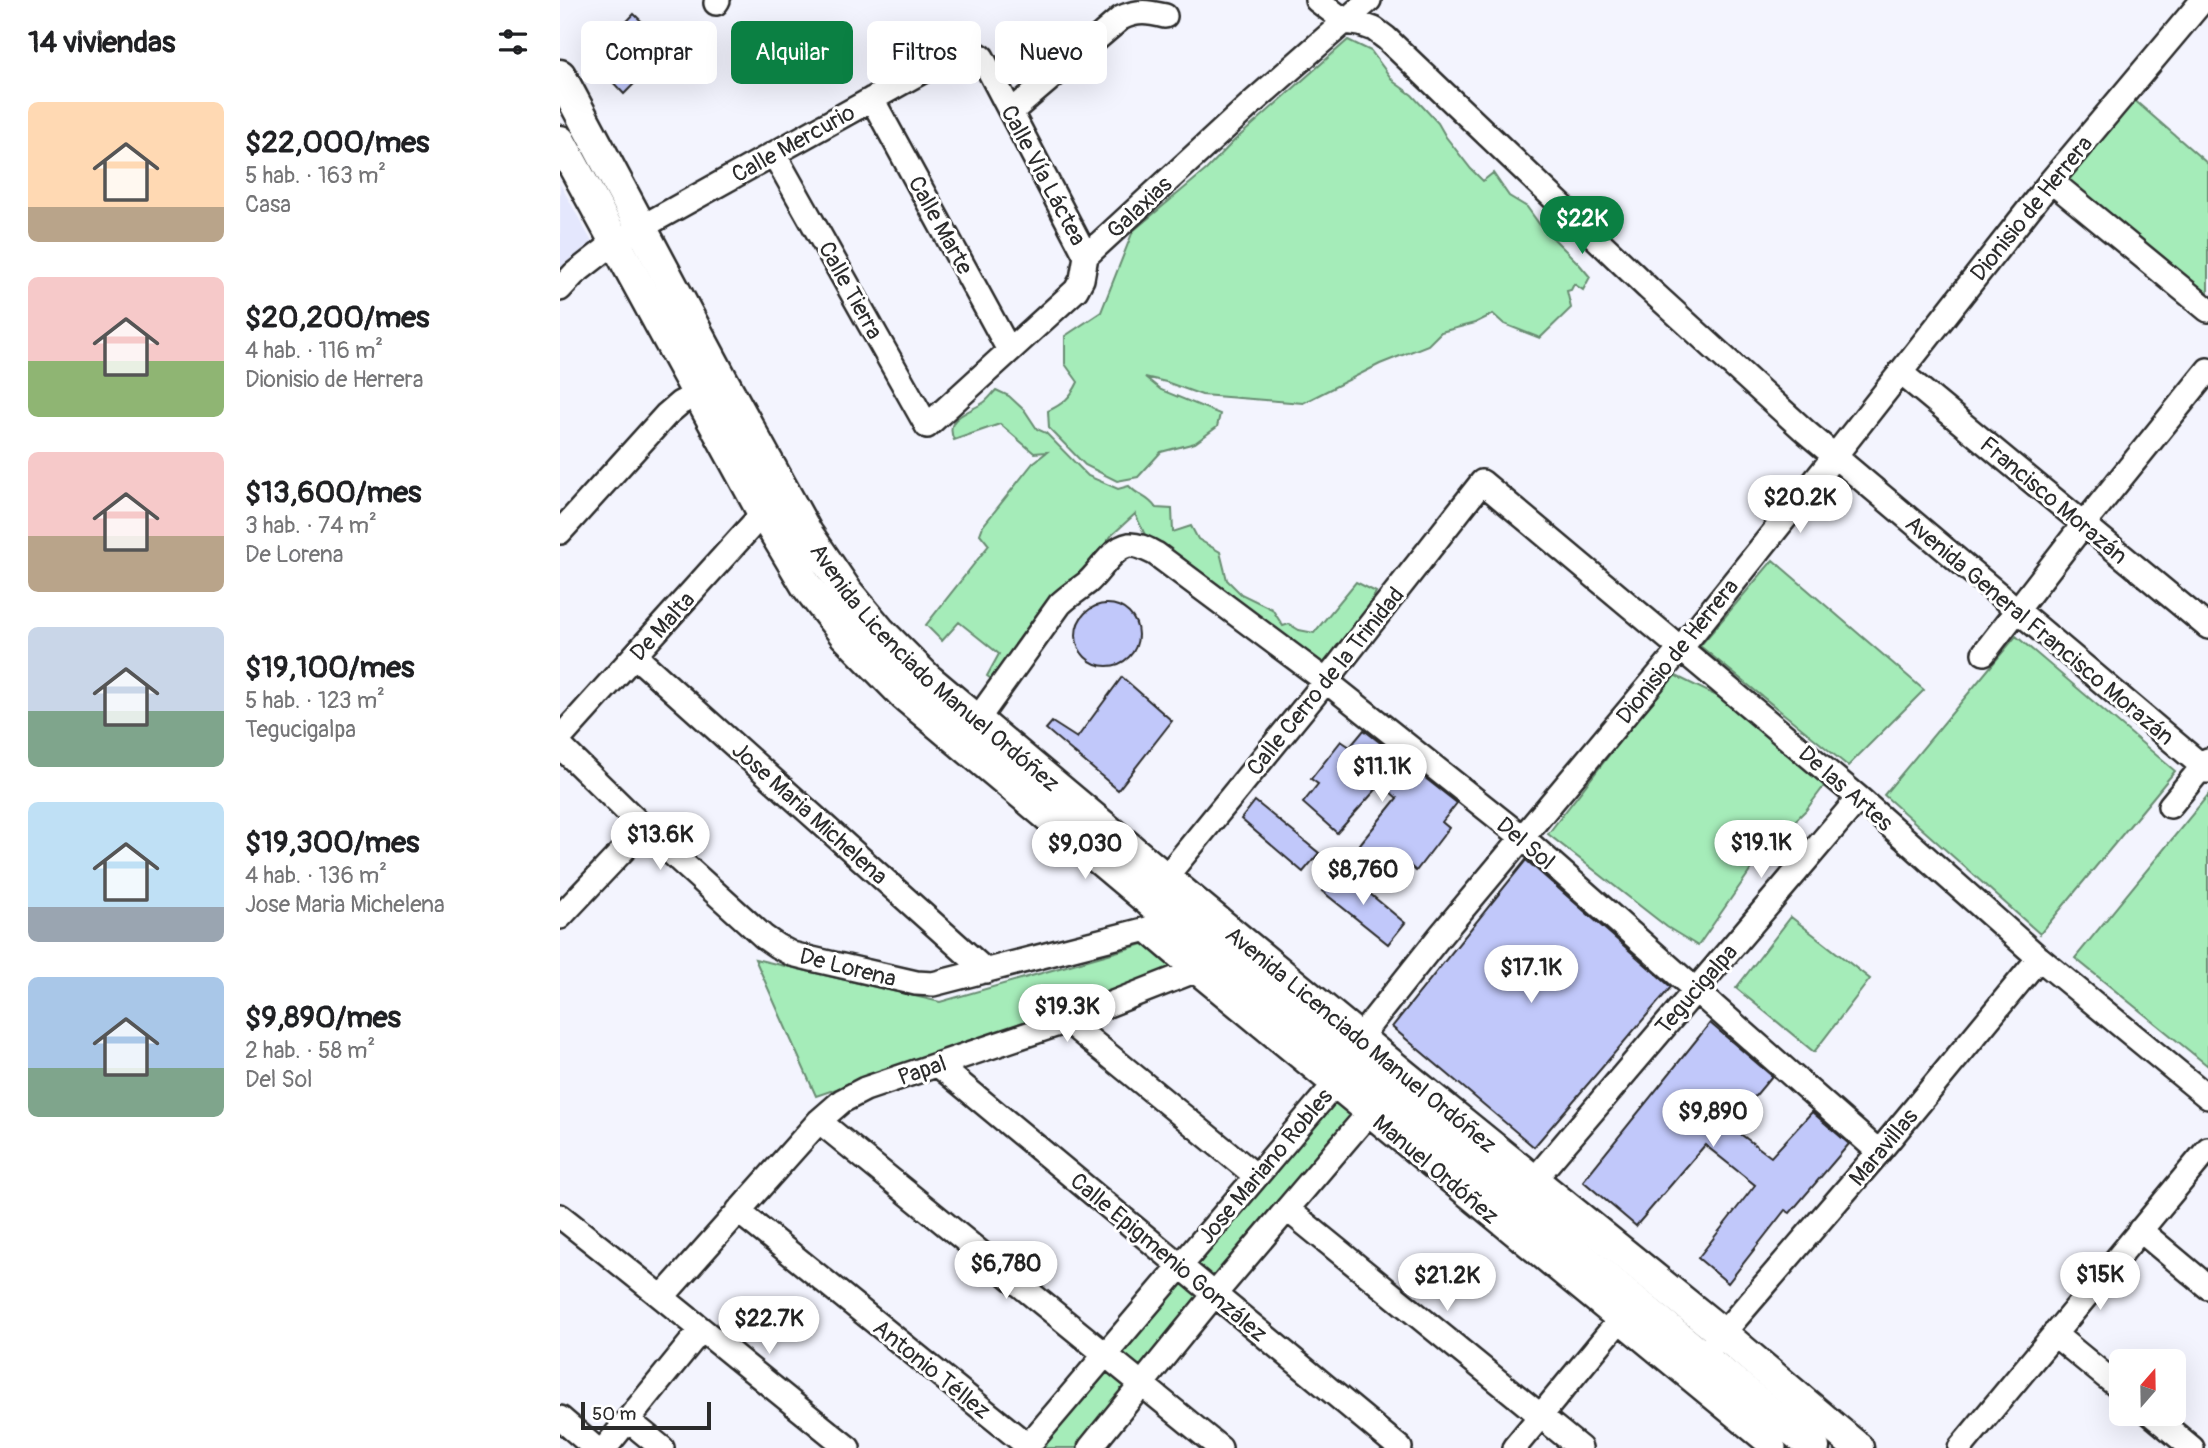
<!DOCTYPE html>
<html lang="es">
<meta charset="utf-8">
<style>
body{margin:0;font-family:Pangolin,sans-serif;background:#f2f2f2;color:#202124;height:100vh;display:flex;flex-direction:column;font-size:26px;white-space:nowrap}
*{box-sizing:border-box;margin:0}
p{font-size:23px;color:#757577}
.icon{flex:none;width:38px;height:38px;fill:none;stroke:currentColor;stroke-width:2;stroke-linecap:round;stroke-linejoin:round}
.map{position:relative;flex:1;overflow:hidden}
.panel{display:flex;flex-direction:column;background:#fff;width:560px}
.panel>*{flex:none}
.hud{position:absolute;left:21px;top:21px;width:665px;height:63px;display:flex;gap:14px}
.needle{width:46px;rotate:20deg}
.buttons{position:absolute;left:1549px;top:1349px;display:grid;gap:14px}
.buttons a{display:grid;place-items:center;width:77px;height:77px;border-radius:10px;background:#fff;box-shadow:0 7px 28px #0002;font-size:35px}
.scale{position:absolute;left:21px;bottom:18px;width:130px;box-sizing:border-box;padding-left:7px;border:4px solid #2b2b2b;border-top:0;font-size:19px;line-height:24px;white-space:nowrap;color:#2b2b2b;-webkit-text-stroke:5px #fff;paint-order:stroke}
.price{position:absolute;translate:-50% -60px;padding:0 16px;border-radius:24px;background:#fff;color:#222;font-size:23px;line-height:46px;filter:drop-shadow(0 2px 4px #0008)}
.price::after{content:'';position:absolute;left:50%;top:42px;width:21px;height:16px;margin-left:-10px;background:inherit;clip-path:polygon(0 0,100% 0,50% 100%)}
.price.selected{background:#0b8043;color:#fff}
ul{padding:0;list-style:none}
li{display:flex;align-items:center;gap:21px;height:175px;padding:0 28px}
li span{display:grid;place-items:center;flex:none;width:196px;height:140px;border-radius:10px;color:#555}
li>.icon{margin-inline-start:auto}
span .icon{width:84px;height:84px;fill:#fffc;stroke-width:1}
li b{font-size:30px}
h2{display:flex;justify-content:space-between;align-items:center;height:84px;padding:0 28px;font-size:30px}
.tag{padding:0 24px;border-radius:10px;background:#fff;box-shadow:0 7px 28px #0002;font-size:24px;line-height:63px}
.tag.selected{background:#0b8043;color:#fff}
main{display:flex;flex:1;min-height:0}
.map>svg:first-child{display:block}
</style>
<main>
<section class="panel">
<h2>14 viviendas<svg class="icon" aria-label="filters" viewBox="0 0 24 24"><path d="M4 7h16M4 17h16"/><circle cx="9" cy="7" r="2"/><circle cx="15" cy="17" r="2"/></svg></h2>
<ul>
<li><span style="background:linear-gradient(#ffd9b3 75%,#b9a48a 0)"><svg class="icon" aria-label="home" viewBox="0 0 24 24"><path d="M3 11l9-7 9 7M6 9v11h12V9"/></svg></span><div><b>$22,000/mes</b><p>5 hab. · 163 m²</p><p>Casa</p></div></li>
<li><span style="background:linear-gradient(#f6c9c9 60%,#8fb573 0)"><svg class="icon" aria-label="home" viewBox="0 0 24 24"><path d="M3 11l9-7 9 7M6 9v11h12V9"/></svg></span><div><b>$20,200/mes</b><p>4 hab. · 116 m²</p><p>Dionisio de Herrera</p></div></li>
<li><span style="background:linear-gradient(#f6c9c9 60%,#b9a48a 0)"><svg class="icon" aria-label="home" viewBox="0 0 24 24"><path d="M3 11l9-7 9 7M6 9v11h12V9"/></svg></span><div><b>$13,600/mes</b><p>3 hab. · 74 m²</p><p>De Lorena</p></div></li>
<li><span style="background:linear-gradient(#c9d6e8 60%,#7fa58c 0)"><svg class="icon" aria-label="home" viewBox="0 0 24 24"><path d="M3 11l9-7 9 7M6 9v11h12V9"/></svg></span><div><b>$19,100/mes</b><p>5 hab. · 123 m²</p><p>Tegucigalpa</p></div></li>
<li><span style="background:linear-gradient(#bfe0f5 75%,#9aa5b1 0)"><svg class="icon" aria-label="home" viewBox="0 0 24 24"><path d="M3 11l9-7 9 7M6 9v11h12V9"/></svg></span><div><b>$19,300/mes</b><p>4 hab. · 136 m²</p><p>Jose Maria Michelena</p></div></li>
<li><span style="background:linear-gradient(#a9c7e8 65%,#7fa58c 0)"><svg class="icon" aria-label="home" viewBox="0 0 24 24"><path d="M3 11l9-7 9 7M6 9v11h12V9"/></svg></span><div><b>$9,890/mes</b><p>2 hab. · 58 m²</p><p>Del Sol</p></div></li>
</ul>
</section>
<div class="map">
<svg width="1648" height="1448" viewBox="0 0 1648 1448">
<rect width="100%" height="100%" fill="#f3f4fe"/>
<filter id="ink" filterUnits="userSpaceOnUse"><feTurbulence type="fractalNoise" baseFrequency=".0143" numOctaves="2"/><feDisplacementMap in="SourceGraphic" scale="14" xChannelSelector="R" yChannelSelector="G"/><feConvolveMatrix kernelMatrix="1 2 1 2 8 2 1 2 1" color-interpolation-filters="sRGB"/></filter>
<g filter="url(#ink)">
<path fill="#e4e7fd" d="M0 184 32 242 0 277Z"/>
<path fill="#a5ecb9" stroke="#688c72" stroke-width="2" d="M788 40 811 51 834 82 852 95 878 123 886 137 911 169 923 181 933 173 949 196 967 207 980 225 1019 264 1030 277 1023 290 1014 284 1011 290 1007 291 1011 308 980 338 944 324 933 314 915 323 881 332 868 345 820 364 743 403 642 395 606 382 585 377 601 390 660 414 657 427 635 443 601 452 578 477 557 481 525 465 489 428 488 411C503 404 511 397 518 382L505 364V336L541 312 573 231 646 170 674 141Z
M1572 98 1648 164V301L1501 179Z
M436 390 449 396 465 411 477 429 486 433 528 476 558 489 569 486C579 497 587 495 596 508L612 509 613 532 631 526 638 539 660 552 667 580 681 594 712 609 723 626 729 624 739 630 754 633 796 582 816 592 798 626 760 674 586 537 575 514 552 535 437 683 427 676 439 654 399 622 382 641 366 625 429 545 420 534 423 526 473 463 487 452 474 453 440 424 394 440C383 417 410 412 423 403 428 400 432 394 436 390Z
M1213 560 1364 690 1288 766 1140 646Z
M1456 636 1615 771 1480 934 1324 795Z
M1112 674 1163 699 1267 782 1246 810 1204 851 1138 946 1107 927 988 834Z
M1648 795V1066L1515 958Z
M1231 917 1310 979 1254 1052 1176 988Z
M587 943 616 973 256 1096 195 959 380 1002Z
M770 1098 795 1119 524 1448H480Z"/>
<path fill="#c1c8fa" stroke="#2b2b2b" stroke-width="2" d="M74 14 109 48 64 94 31 59Z
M516 635a31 31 0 1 1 62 0a31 31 0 1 1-62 0Z
M562 677 612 721 558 790 486 729 492 722 517 738Z
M804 730 897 803 882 822 889 828 856 871 849 865 834 883 796 849 837 798 821 784 777 833 743 803 758 784 751 779 781 741 790 747Z
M695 801 759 853 743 872 681 819Z
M966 860 1111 987 974 1147 832 1027Z
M780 869 845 923 828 944 762 891Z
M1150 1023 1212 1076 1170 1126 1211 1157 1252 1112 1289 1144 1230 1213 1225 1210 1168 1283 1138 1258 1195 1185 1145 1145 1076 1226 1023 1181Z"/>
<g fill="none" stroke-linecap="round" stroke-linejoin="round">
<defs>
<path id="minor" d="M757 0 786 22 800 24 814 29 826 38 1088 288 1246 432 1648 771
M156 3 158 0
M312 99 449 350
M451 112 561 18C578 10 588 12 605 16
M214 154 367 426 516 290 522 279 526 256 693 102 809 0
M1491 181 1648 310
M0 289 14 274 55 242 397 52C407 49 413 51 422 57L526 256
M1340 372 1648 627
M0 532 106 415 120 403 150 388
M1424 653 1523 525 1648 370
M75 656 426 971
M417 720 500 604C508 596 518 590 527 583 540 572 552 548 569 545 578 544 588 550 596 554L766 681 962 837 1319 1152
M0 738 203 513
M0 746 84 828 204 937 217 946 232 954 252 959 356 983 373 984 599 926
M1610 806 1648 760
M605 878 766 681 922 482 1299 798 1479 958 1648 1097
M0 917 84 828
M587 930 635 971 1214 1448
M507 1021 696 1176
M799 1038 880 936 1121 648 1274 457 1491 181 1643 0
M378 1065 840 1448
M259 1121 660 1448
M974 1180 1299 798
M727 1209 1020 1448
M178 1211 468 1446
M0 1216C97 1292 192 1371 288 1448
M1580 1230 1648 1287
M103 1296 259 1121 282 1101 305 1089 507 1021 647 966
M1494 1334 1561 1389
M1152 1346 1319 1152 1479 958
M1591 1414 1632 1448
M0 1418 35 1448
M69 1421 102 1448
M45 1448 141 1330
M466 1448 774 1085 785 1075
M530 1448 654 1295 819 1101
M954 1448 1068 1310
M1400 1448 1648 1149"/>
<g id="major">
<path id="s1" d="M0 75 163 381 247 533 288 593 319 630 368 679 605 878 845 1076 1163 1334 1298 1448"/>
<path d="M0 141 203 513 246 585 285 635 344 695 613 921 1254 1448"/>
</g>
</defs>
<use href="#minor" stroke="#2b2b2b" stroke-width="28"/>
<use href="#major" stroke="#2b2b2b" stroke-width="35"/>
<use href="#minor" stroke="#fff" stroke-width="23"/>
<use href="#major" stroke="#fff" stroke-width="30"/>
</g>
</g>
<g text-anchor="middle" stroke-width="6" stroke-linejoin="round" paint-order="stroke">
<g font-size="23" fill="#2b2b2b" stroke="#fff">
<text transform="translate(233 143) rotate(-29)" y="8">Calle Mercurio</text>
<text transform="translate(484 175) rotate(62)" y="8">Calle Vía Láctea</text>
<text transform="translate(579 207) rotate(-43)" y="8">Galaxias</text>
<text transform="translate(1471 208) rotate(-51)" y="8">Dionisio de Herrera</text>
<text transform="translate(381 225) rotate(61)" y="8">Calle Marte</text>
<text transform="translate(291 290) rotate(61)" y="8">Calle Tierra</text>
<text transform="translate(1494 500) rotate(40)" y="8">Francisco Morazán</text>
<text transform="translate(102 626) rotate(-48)" y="8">De Malta</text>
<text transform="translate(1480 630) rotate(40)" y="8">Avenida General Francisco Morazán</text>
<text transform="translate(1117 651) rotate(-51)" y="8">Dionisio de Herrera</text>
<text dy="8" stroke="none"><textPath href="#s1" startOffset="707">Avenida Licenciado Manuel Ordóñez</textPath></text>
<text transform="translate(765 681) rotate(-51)" y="8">Calle Cerro de la Trinidad</text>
<text transform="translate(1286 788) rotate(41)" y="8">De las Artes</text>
<text transform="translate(250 813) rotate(42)" y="8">Jose Maria Michelena</text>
<text transform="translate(966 843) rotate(40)" y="8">Del Sol</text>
<text transform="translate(288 967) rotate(14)" y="8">De Lorena</text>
<text transform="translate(1136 989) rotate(-49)" y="8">Tegucigalpa</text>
<text dy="8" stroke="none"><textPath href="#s1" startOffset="1274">Avenida Licenciado Manuel Ordóñez</textPath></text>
<text transform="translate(362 1070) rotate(-19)" y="8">Papal</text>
<text transform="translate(1323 1147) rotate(-50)" y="8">Maravillas</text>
<text transform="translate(705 1166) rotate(-50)" y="8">Jose Mariano Robles</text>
<text transform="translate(876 1169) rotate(40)" y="8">Manuel Ordóñez</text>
<text transform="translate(609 1257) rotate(40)" y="8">Calle Epigmenio González</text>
<text transform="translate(372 1369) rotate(39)" y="8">Antonio Téllez</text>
</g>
</g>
</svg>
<div class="buttons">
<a><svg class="needle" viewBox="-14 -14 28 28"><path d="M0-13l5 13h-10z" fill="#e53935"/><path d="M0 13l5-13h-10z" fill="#757577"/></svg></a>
</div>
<div class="scale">50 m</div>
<b class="price selected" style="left:1022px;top:256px">$22K</b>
<b class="price" style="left:1240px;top:535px">$20.2K</b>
<b class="price" style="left:822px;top:804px">$11.1K</b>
<b class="price" style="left:100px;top:872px">$13.6K</b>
<b class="price" style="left:1201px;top:880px">$19.1K</b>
<b class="price" style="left:525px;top:881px">$9,030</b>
<b class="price" style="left:803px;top:907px">$8,760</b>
<b class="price" style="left:971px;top:1005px">$17.1K</b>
<b class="price" style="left:507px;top:1044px">$19.3K</b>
<b class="price" style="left:1153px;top:1149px">$9,890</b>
<b class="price" style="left:446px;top:1301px">$6,780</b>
<b class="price" style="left:1540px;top:1312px">$15K</b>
<b class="price" style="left:887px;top:1313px">$21.2K</b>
<b class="price" style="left:209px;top:1356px">$22.7K</b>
<div class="hud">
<a class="tag">Comprar</a>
<a class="tag selected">Alquilar</a>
<a class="tag">Filtros</a>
<a class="tag">Nuevo</a>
</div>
</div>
</main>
